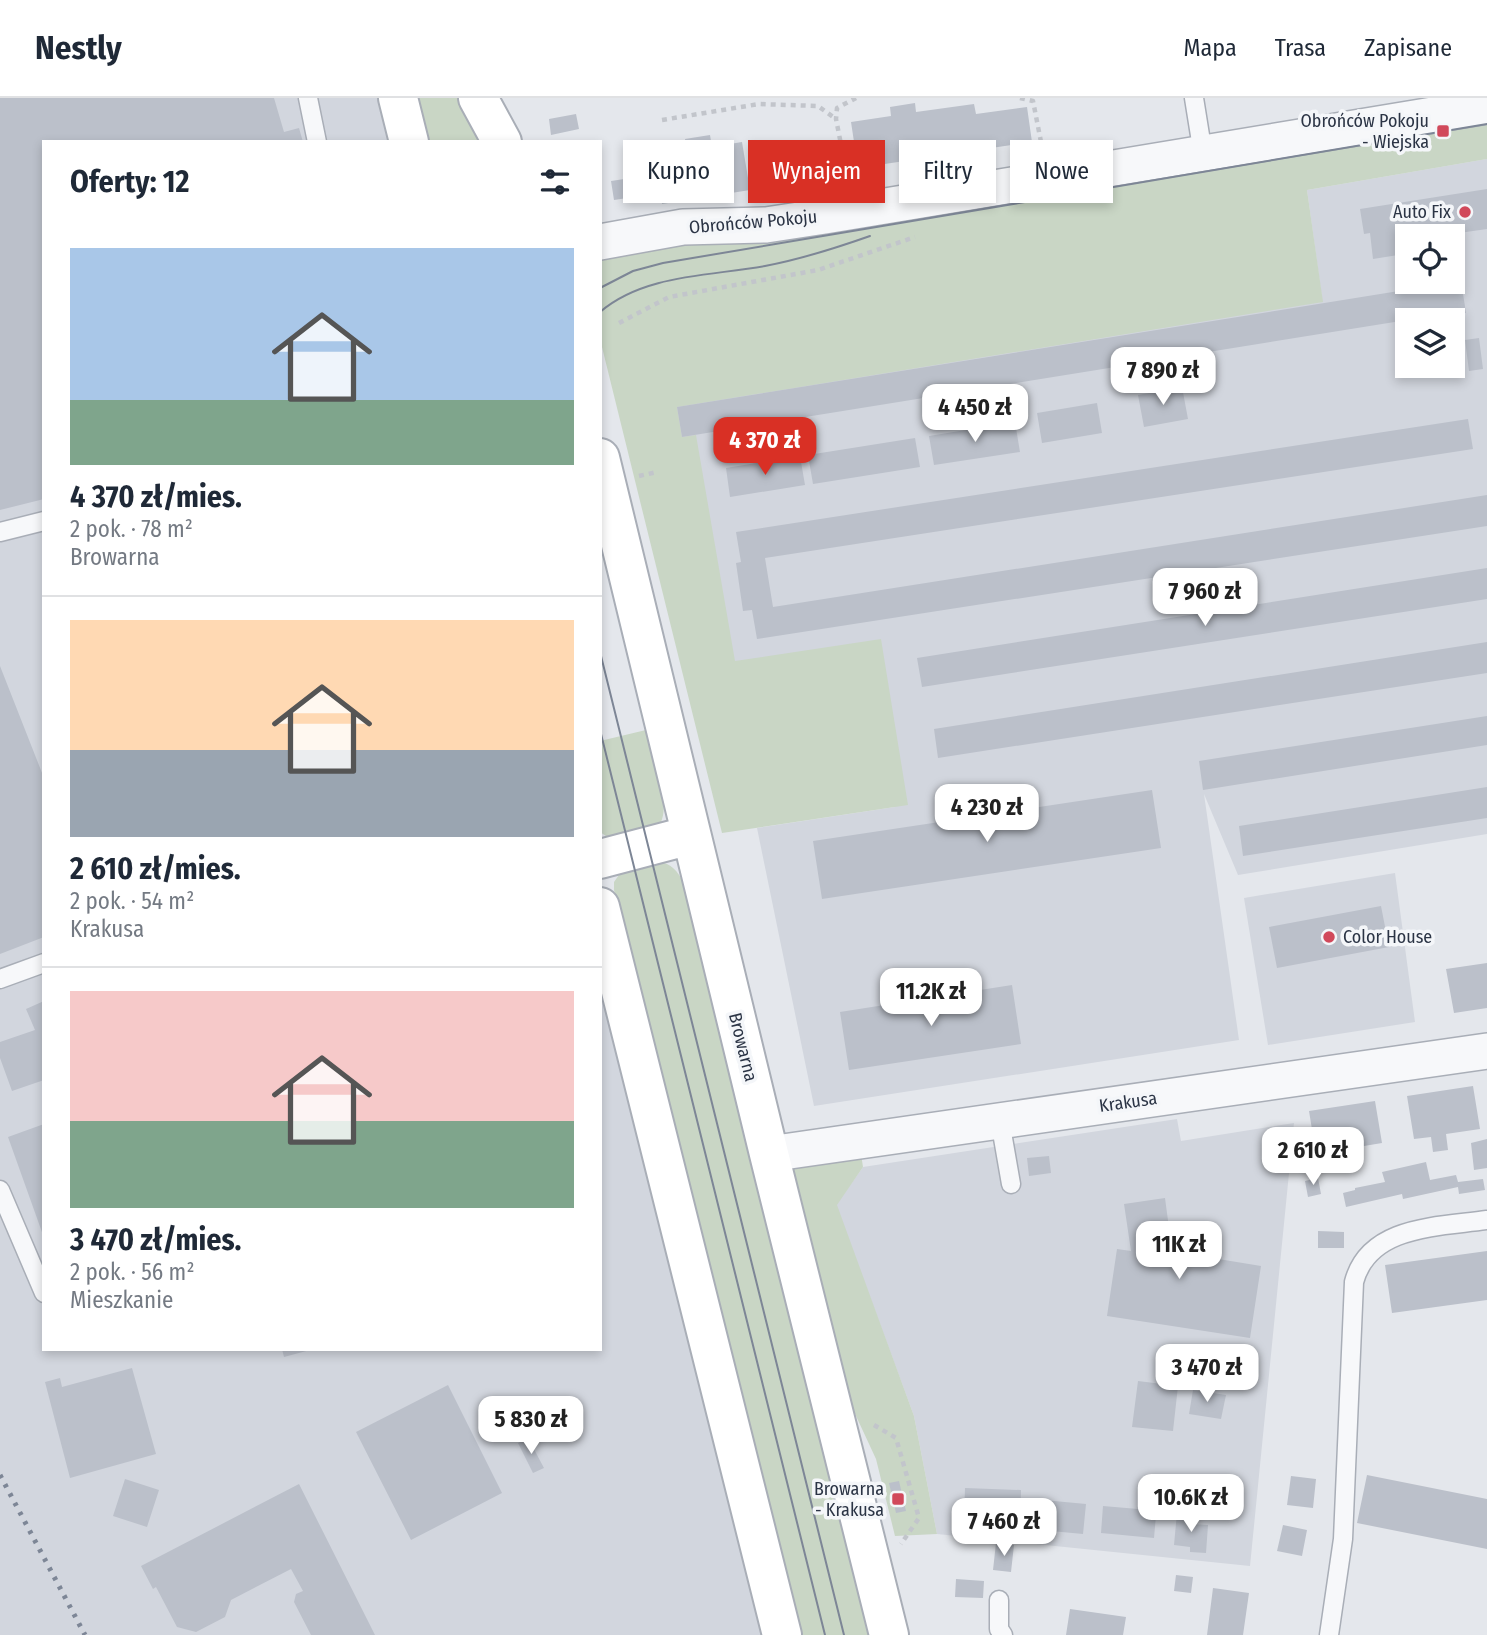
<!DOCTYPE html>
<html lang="pl">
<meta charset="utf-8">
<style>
body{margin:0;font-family:"Fira Sans Condensed",sans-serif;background:#f6f6f7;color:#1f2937;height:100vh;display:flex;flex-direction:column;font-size:26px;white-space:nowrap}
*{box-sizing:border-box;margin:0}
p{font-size:23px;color:#747a83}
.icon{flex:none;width:38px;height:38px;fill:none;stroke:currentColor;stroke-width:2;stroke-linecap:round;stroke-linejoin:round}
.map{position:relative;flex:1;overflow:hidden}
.panel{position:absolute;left:42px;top:42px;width:560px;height:1211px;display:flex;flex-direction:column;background:#fff;border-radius:0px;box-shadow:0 4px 10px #0003}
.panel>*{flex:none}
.top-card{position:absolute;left:623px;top:42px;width:665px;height:63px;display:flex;gap:14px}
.tools{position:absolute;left:1395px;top:126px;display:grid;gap:14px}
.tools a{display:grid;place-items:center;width:70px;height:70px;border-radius:0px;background:#fff;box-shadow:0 4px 10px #0003;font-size:35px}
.price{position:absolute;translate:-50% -60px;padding:0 16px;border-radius:14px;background:#fff;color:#222;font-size:23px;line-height:46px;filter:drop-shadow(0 2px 4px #0008)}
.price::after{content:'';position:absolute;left:50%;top:42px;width:21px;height:16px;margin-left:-10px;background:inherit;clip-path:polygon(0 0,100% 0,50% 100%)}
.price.on{background:#d93025;color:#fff}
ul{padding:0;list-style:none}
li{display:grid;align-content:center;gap:14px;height:371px;padding:0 28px}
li+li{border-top:2px solid #e0e1e3}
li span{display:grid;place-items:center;height:217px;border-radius:0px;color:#555}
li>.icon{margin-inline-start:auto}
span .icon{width:126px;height:126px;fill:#fffc;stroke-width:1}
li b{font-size:30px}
h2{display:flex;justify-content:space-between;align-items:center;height:84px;padding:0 28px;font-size:30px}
.pill{padding:0 24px;border-radius:0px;background:#fff;box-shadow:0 4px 10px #0003;font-size:24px;line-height:63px}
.pill.on{background:#d93025;color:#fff}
header{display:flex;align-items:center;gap:42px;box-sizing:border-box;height:98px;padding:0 35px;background:#fff;border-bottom:2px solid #e0e1e3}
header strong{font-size:33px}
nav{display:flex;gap:38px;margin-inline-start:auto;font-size:24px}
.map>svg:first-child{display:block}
</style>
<header>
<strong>Nestly</strong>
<nav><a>Mapa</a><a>Trasa</a><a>Zapisane</a></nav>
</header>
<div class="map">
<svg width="1487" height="1537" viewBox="0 0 1487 1537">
<rect width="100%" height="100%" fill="#e4e7ec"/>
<path fill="#d2d6de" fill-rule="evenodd" d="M0 0H382L393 44H44V1251H600V875L764 1537H0Z
M1487 61V736L1238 777 1204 696 1239 942 814 1008 757 730 895 709 730 583 668 304 1322 200 1307 92ZM1407 138H1452V184H1407ZM1407 222H1452V268H1407Z
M1395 775 1415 924 1268 947 1244 800Z
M1177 1021 1181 1043 1294 1025 1250 1468 937 1436 914 1318 836 1107 863 1069Z"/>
<path fill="#c9d6c5" d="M416 0H458L483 44H427Z
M1487 21V61L1307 92 1323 204 677 309 682 339 696 337 735 563 881 541 908 707 722 735 600 241 602 218 600 163 609 156Z
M646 632C652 655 672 706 660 726L609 740 600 734V643Z
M658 764C672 765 677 773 684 785L871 1537H798L614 792V784L621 774 639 772V768L648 766 649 769 658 767Z
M859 1043 863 1069 837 1107 914 1318 937 1436 895 1438 876 1361 850 1305 789 1071Z"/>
<path fill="#bbc0ca" d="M0 0H274L284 34 299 30 303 44H44V401L0 412Z
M915 5 916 14 974 6 976 16 1027 9 1032 44 858 70 851 24 891 18 890 9Z
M576 16 579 31 551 37 549 21Z
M710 37 712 49 742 44 750 92 662 106 654 59 668 57 667 49 673 48 674 56 687 54 685 41Z
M631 80 634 99 614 102 611 83Z
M1487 91V131L1438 138H1407V143L1397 145 1398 157 1373 161 1370 135 1364 136 1360 111Z
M1461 183 1466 215 1407 222 682 339 677 309Z
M1479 240 1483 271 1469 273 1465 242Z
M1182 289 1188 321 1144 329 1138 297Z
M1097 305 1102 335 1042 345 1037 315Z
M1468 321 1473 351 765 460 773 509 1487 397V428L757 541 752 512 743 513 736 465 741 464 736 434Z
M1015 324 1020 354 934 367 929 338Z
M915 340 920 369 813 386 808 357Z
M800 358 805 387 730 399 726 370Z
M1487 470V501L922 589 917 560Z
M1487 544V575L938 660 934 631Z
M0 568 44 680V839L0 856Z
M1487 618V647L1203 692 1199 663Z
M1487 689V720L1243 758 1239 728Z
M1152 692 1161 750 822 801 813 743Z
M1381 808 1389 849 1277 870 1269 829Z
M1487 865V910L1454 915 1446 871Z
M1012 887 1021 946 849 972 840 914Z
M44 903V982L12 993 0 960V944L35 932 26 911Z
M1473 988 1480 1031 1446 1036 1448 1052 1433 1054 1431 1039 1414 1041 1407 998Z
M1375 1003 1382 1045 1316 1056 1309 1013Z
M44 1026V1137H43L8 1039Z
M1487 1041V1070L1474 1072 1471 1045Z
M1049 1058 1051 1075 1029 1078 1027 1060Z
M1426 1064 1430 1082 1456 1077 1458 1084 1483 1081 1485 1092 1459 1096 1458 1089 1403 1101 1402 1096 1346 1109 1343 1095 1355 1092V1090L1385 1084 1382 1074Z
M1318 1080 1321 1096 1308 1099 1305 1083Z
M1165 1100 1173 1160 1181 1161 1182 1155 1261 1168 1250 1240 1107 1218 1117 1151 1131 1153 1124 1106Z
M1318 1133 1344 1134V1150H1318Z
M1487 1153V1202L1392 1215 1385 1167Z
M282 1251H310V1252L284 1259Z
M132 1270 156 1356 70 1380 45 1284 60 1280 62 1289Z
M1138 1283 1178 1288 1173 1333 1132 1329Z
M448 1287 502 1395 411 1442 356 1334Z
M1193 1292 1226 1297 1221 1321 1189 1316Z
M528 1340 544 1370 533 1375 518 1345Z
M1367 1377 1487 1401V1451L1357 1425Z
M1291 1378 1316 1381 1313 1410 1287 1407Z
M125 1381 159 1392 147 1429 113 1418Z
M899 1383 906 1413 896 1415 889 1385Z
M299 1386 375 1537H311L294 1504 296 1496 303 1493 291 1471 231 1502 225 1519 196 1534 177 1529 156 1489 153 1491 141 1468Z
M965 1390 1021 1392 1020 1421 964 1420Z
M1033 1401 1086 1406 1083 1436 1030 1431Z
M1139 1404 1157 1406 1154 1440 1101 1435 1103 1408 1138 1411Z
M1177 1415 1193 1417 1192 1426 1208 1427 1206 1455 1190 1454V1449L1174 1447Z
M1283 1427 1307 1432 1302 1458 1277 1453Z
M996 1445 1014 1447 1011 1474 993 1472Z
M1176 1477 1193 1479 1191 1495 1174 1493Z
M956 1481 984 1483 983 1500 955 1499Z
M1213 1490 1249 1495 1243 1537H1207Z
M1070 1511 1126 1519 1123 1537H1066Z"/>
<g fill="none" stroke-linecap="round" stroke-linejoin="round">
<defs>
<path id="service" d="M308 0 317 44
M1194 0 1203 56
M0 434 44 423
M0 881 44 865
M1000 1023 1011 1086
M0 1092 44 1195
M999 1502V1531L1003 1537
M1329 1537 1343 1441 1354 1184C1369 1127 1439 1129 1487 1122"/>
<path id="minor" d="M600 144 683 129 766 127 825 118 1487 8
M769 1056 1487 953"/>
<path id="secondary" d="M398 0 409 44
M478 0 502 44
M600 360 769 1056 889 1537
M600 761 691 737
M600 809 782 1537"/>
</defs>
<use href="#service" stroke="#a9aeb7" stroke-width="21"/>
<use href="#minor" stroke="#a9aeb7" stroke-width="38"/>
<use href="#secondary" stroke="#a9aeb7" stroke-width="42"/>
<path stroke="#c2c5cb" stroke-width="4.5" stroke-dasharray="5 5" stroke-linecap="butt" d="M1020 0 1033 3 1042 49
M662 22 759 6 818 8 836 21
M848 82 836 21 837 10 856 0
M619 225 669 199 818 172 915 139
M639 378 657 374
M874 1327 896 1340 919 1420 901 1446"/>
<use href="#service" stroke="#f7f8fa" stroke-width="18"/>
<use href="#minor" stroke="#f7f8fa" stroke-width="35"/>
<use href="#secondary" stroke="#fff" stroke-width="38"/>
<path stroke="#7d8696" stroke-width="2" d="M600 190 633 173 663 165 1487 26
M600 214C644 176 711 178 765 168 802 161 836 150 870 138
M600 554 844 1537
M600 632 825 1537"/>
<path stroke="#7d8696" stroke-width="5" stroke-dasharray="3.5 7" stroke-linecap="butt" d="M0 1377 85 1537"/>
</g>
<g fill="#d1495b" stroke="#f4f6f9" stroke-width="2.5">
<rect x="1436" y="26" width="14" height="14" rx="3.5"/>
<circle cx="1465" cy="114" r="7"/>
<circle cx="1329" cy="839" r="7"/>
<rect x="891" y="1394" width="14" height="14" rx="3.5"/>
</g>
<g text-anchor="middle" stroke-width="7" stroke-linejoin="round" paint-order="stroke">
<g font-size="18" fill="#2b3445" stroke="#f4f6f9" text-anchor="end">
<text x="1429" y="29">Obrońców Pokoju<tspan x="1429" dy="21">- Wiejska</tspan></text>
<text x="1451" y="120">Auto Fix</text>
<text x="1343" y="845" text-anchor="start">Color House</text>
<text x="884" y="1397">Browarna<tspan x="884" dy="21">- Krakusa</tspan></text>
</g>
<g font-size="18" fill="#2b3445" stroke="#f4f6f9">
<text transform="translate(753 124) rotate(-5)" y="6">Obrońców Pokoju</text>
<text transform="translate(743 949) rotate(76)" y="6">Browarna</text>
<text transform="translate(1128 1004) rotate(-8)" y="6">Krakusa</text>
</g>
</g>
</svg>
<div class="tools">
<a><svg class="icon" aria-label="locate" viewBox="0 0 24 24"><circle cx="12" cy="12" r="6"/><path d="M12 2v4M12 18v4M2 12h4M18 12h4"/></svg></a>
<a><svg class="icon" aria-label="layers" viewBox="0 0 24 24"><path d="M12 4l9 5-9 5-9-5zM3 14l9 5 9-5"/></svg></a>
</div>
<b class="price" style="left:1163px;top:309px">7 890 zł</b>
<b class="price" style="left:975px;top:346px">4 450 zł</b>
<b class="price on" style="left:765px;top:379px">4 370 zł</b>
<b class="price" style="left:1205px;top:530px">7 960 zł</b>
<b class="price" style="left:987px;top:746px">4 230 zł</b>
<b class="price" style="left:931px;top:930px">11.2K zł</b>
<b class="price" style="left:1313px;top:1089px">2 610 zł</b>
<b class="price" style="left:1179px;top:1183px">11K zł</b>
<b class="price" style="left:1207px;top:1306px">3 470 zł</b>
<b class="price" style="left:531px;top:1358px">5 830 zł</b>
<b class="price" style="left:1191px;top:1436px">10.6K zł</b>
<b class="price" style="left:1004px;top:1460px">7 460 zł</b>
<div class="top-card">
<a class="pill">Kupno</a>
<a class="pill on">Wynajem</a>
<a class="pill">Filtry</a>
<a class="pill">Nowe</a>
</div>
<section class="panel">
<h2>Oferty: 12<svg class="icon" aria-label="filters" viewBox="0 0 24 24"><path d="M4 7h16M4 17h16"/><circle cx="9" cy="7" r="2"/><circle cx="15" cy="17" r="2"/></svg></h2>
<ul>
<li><span style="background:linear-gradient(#a9c7e8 70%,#7fa58c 0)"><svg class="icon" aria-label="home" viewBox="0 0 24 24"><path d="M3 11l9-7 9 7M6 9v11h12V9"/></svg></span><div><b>4 370 zł/mies.</b><p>2 pok. · 78 m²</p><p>Browarna</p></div></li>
<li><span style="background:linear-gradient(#ffd9b3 60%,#9aa5b1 0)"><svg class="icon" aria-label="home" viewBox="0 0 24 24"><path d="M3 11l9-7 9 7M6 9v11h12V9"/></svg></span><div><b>2 610 zł/mies.</b><p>2 pok. · 54 m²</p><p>Krakusa</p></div></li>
<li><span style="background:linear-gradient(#f6c9c9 60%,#7fa58c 0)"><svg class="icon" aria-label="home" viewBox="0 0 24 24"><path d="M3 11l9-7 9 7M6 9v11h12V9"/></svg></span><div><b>3 470 zł/mies.</b><p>2 pok. · 56 m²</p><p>Mieszkanie</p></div></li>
</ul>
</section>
</div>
